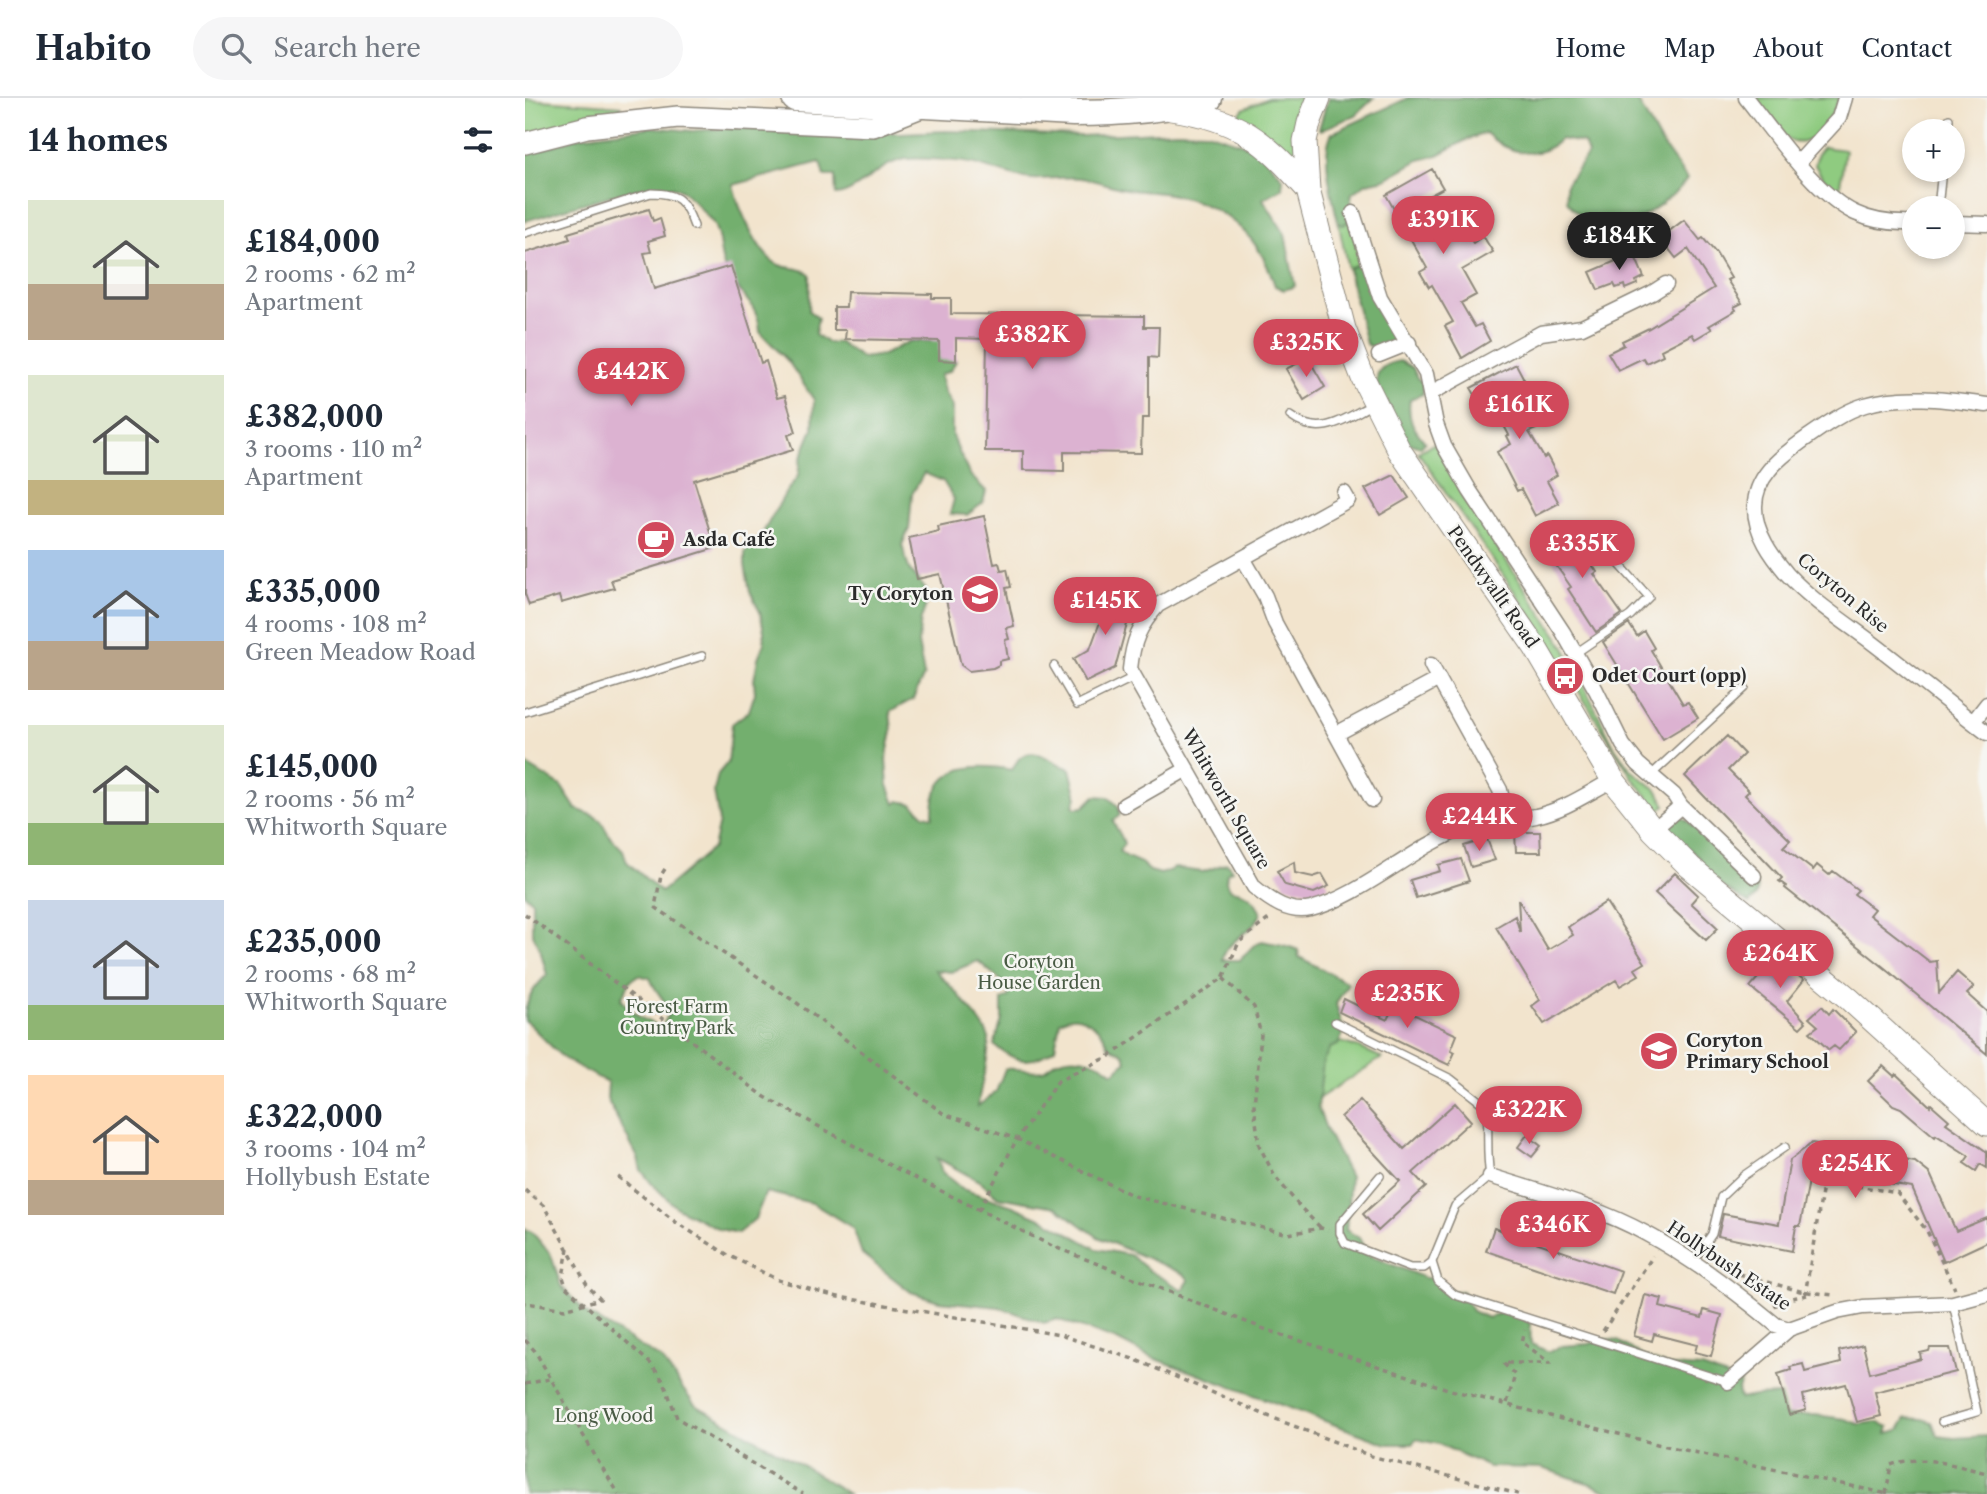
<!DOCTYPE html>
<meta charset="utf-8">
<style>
body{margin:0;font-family:"Libre Caslon Text",serif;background:#f6f6f7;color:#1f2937;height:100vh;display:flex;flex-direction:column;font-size:26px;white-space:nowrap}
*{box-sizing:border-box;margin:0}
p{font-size:23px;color:#747a83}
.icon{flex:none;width:38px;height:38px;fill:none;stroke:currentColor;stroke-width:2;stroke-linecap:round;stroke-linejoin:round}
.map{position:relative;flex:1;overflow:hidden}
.side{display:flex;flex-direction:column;background:#fff;width:525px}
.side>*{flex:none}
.fabs{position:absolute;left:1377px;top:21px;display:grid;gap:14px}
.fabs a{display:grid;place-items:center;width:63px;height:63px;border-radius:50%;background:#fff;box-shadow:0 4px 10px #0003;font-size:35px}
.price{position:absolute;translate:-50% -60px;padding:0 16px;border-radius:24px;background:#d1495b;color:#fff;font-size:23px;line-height:46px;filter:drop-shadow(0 2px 4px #0008)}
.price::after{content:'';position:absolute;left:50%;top:42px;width:21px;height:16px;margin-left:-10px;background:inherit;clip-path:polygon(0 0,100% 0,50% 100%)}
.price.current{background:#222;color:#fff}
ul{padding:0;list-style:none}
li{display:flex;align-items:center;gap:21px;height:175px;padding:0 28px}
li span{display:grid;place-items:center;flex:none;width:196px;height:140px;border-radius:0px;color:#555}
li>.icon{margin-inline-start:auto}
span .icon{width:84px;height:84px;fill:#fffc;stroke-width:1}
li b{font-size:30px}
h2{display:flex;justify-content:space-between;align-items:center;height:84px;padding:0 28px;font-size:30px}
header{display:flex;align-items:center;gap:42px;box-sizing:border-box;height:98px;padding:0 35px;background:#fff;border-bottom:2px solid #e0e1e3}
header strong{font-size:33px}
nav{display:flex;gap:38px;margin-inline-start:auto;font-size:24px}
.search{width:490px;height:63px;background:#f6f6f7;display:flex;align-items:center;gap:18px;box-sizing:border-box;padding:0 24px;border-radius:38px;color:#747a83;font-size:26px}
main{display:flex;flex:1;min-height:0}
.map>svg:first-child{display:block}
</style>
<header>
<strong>Habito</strong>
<div class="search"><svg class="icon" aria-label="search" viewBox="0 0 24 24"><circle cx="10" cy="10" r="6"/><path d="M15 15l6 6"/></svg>Search here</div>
<nav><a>Home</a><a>Map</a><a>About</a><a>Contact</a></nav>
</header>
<main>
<section class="side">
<h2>14 homes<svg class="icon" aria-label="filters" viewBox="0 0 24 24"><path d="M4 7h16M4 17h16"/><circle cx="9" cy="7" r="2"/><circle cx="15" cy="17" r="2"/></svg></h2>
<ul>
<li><span style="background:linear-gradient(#dfe7d0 60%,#b9a48a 0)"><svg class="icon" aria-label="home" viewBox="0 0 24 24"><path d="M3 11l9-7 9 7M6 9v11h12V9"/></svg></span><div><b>£184,000</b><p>2 rooms · 62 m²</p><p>Apartment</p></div></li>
<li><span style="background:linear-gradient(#dfe7d0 75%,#c2b280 0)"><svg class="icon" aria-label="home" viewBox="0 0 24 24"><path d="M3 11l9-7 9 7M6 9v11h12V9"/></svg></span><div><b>£382,000</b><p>3 rooms · 110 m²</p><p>Apartment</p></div></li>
<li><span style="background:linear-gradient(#a9c7e8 65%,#b9a48a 0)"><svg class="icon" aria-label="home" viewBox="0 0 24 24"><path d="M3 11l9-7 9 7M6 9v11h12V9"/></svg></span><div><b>£335,000</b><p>4 rooms · 108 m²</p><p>Green Meadow Road</p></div></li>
<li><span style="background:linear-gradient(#dfe7d0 70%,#8fb573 0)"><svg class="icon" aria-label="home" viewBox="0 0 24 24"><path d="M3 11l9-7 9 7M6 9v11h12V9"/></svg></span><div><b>£145,000</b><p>2 rooms · 56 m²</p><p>Whitworth Square</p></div></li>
<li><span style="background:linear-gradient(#c9d6e8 75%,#8fb573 0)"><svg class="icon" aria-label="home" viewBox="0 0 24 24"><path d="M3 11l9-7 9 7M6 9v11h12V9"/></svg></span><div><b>£235,000</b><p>2 rooms · 68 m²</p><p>Whitworth Square</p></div></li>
<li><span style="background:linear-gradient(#ffd9b3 75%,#b9a48a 0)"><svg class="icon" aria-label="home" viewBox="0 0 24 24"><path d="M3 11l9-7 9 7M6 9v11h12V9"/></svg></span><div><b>£322,000</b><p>3 rooms · 104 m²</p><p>Hollybush Estate</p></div></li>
</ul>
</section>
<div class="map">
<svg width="1462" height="1396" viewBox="0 0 1462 1396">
<rect width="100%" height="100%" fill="#f6f6f2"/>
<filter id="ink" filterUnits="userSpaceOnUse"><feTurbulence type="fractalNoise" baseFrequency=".0143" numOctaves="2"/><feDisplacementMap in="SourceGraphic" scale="14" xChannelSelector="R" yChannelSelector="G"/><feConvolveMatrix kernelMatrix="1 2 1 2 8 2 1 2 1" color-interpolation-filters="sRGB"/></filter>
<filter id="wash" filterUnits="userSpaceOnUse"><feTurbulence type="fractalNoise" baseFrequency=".00686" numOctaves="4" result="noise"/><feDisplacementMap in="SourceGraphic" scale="28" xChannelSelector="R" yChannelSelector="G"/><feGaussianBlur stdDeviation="1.57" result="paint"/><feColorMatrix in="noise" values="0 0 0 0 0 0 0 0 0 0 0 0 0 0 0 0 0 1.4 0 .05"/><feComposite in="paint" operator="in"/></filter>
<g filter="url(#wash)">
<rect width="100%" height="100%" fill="#f2e4cd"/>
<path fill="#8fcb80" stroke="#5d7b56" stroke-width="2" d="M743 0H779L773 27 774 60 768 61 757 48 714 17 718 11Z
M1229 0H1314C1310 14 1303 22 1294 33 1266 66 1246 21 1229 0Z
M0 1 96 8V17L0 37Z
M1298 49 1320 52 1314 95 1297 79 1290 67 1293 55Z
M811 113 813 124 823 120 838 169 830 167 825 180 826 186Z
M910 345 941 403 1039 548 1090 650 1106 672 1133 693 1140 707 1134 713 1107 679 1014 529 893 354Z
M801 939 837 951 857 960 788 1004Z"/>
<path fill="#73af6e" stroke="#4f6d4c" stroke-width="2" fill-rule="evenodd" d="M803 0H849L831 17 796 32 794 31Z
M883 0H1111L1134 42 1162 81C1152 98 1094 140 1074 132 1067 129 1047 110 1042 103L1041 86 1063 56 1059 45 1035 41C1014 64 981 55 961 35L941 42 913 57 894 62 860 81 842 85 827 95 823 124 818 127 813 124C808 102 795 55 807 35Z
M126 29 168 33 205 30 376 35 422 33 556 38 652 33 682 34 716 45 737 56 758 80 757 90 738 101 760 136 770 188 759 192 750 188C735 138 700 108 649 97 635 94 620 94 607 92 589 90 573 82 555 80 539 78 523 82 507 81 488 80 468 71 450 66 437 63 394 59 381 61 353 65 334 95 311 97L310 78H299L295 64 208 87C213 108 233 158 254 167 266 172 273 168 285 176L284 213 293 220 290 237 304 245 313 244 337 260 358 257 385 243H406L407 226 431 263 425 273 415 277 419 294 427 308V338L444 376 461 393 458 405 442 417 425 416 429 401 418 383 399 375 387 396 384 431 377 447 384 471 401 492 402 504 396 521 393 545 399 577 388 601 365 614 367 633 361 662 363 687 370 706 374 703 388 706 399 717 408 719C406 668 446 664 487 672 490 667 492 661 497 658 511 648 531 667 545 671L552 699 549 708 552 710 559 709 570 698 583 699 593 708 595 717 588 723C591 732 597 736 599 746L594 753 602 759 616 765 625 773 636 776 650 770 678 774 702 765 707 772 702 775 701 784 706 792C723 794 730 800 736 816 726 837 703 840 697 862H715L728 848 737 843C750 846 762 847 773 852L774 859 823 885 811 906 819 934 813 947 805 950 798 963 793 1010 804 1038 825 1079 821 1132 834 1140 843 1157 900 1180H906L919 1194 937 1193 947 1213 963 1220C984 1211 988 1208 1005 1225L1006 1246 1024 1254 1037 1248 1064 1246 1079 1241 1093 1243 1121 1260 1143 1268 1177 1270 1216 1284 1213 1291 1215 1301 1230 1298 1255 1297 1261 1318 1290 1317 1320 1321 1333 1326 1352 1324 1364 1329 1362 1335 1374 1332 1381 1320 1397 1321 1407 1324 1413 1338 1429 1340 1462 1338V1396H1087L1066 1386 1017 1370 964 1369 914 1346 891 1341 887 1346H862L623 1258 592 1242 532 1221 519 1225 474 1209 414 1203 386 1194 337 1156 328 1130 287 1105 241 1094 230 1121 213 1135 194 1131 152 1110 127 1086 116 1072 113 1060 82 1001 83 985 38 960 0 922C0 903 8 890 22 877L15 851 7 835V803L0 796V666L36 688 51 711 69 718 76 723 85 739 98 752 102 764 136 794 188 750 194 724 189 693 193 676 203 664 207 626 224 613 230 595 229 582 233 560 239 545V533L235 514 225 494 220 467V455L228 442 232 445 261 394 273 378 275 362 288 331 289 302 263 263 235 234C234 205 211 195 200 171 193 156 197 140 188 125 185 121 160 93 155 91 126 80 33 114 0 123V57L54 39ZM453 863 482 888 484 898 477 902V922L469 947C491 965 507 968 530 950L535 923C539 922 542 919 546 919 561 917 581 935 583 948L599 956 601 964 588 975C573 962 551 955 532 963 527 965 523 970 518 972 506 975 492 969 480 971L471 994 453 1008C455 986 464 964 464 942 464 928 421 883 410 872L426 874ZM113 877 125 880C130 894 139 900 145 913L137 929C119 923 109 917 96 901L106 882ZM412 1060 454 1083 473 1099 531 1109 573 1139 659 1176 664 1182 658 1192 625 1173 605 1157 572 1151 520 1122 488 1108 437 1091 417 1074Z
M830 167 838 169 868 228 870 238 866 247 851 251 841 246 825 180 824 171Z
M875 263 888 270 892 280 898 285V296L885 301C882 320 888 330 900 344L896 349C891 348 885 347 881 342 875 336 871 326 867 318 854 296 837 269 875 263Z
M1149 718H1155L1164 724 1197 757 1224 777 1233 789 1231 798 1224 806 1180 777 1175 761 1169 755 1140 734 1143 722Z
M0 1131 7 1134 26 1157 36 1188 61 1215 136 1261 169 1306 289 1374 323 1396H0Z"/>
<g id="blocks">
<path fill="#dcb2d1" d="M907 71 918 90 902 99 919 129 934 120 948 145 958 138 968 154 937 172 951 197 936 205 950 229 956 226 965 243 937 260 920 228 928 224 907 187 904 189 895 174 902 170 861 97Z
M124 111 128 123 135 120 140 138 123 143 126 154 119 155 129 191 206 168 236 265 241 263 252 300 260 298 271 334 263 337 268 352 169 382 190 450 86 482 89 490 36 505 34 498 4 507 0 496V155L45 141 43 135Z
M1159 122 1175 142 1178 140 1191 155 1206 180 1202 182 1217 205 1209 209 1211 212 1184 228 1187 231 1170 241 1167 236 1136 252 1138 257 1121 265 1118 260 1093 272 1083 255 1099 247 1097 243 1124 230 1189 190 1163 151 1151 160 1135 140Z
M1106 149 1119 179 1111 183 1112 186 1100 191 1099 187 1091 190 1089 186 1073 192 1065 174 1091 163 1088 157Z
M322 194 407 196V200H426V216L619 218V229H634L633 260 624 259V320H617L616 355 539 354V373L498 372V353H460L462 241 431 240V263L414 262V243L320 241 321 232H309V209H321Z
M783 260 800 289 779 302 761 271Z
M991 266 999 281 987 288 1011 331 1004 334 1019 360 1022 358 1032 377 1022 383 1034 405 1010 418 996 391 992 393 972 354 986 346 982 338 984 337 964 300 955 305 946 290Z
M869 377 884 400 855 417 840 391Z
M459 418 469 466 474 465 476 472 482 471 486 489 481 490 489 528 481 530 484 541 480 542 483 561 474 563V567L468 570 444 573 436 567 415 476 392 481 384 440 414 433 413 428Z
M1043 431 1072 474 1069 476 1097 516 1071 534 1043 491 1046 489 1017 447Z
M589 491 604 519 590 570 561 584 548 561 565 551 575 524 564 504Z
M1104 526 1112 538 1119 533 1129 550 1126 552 1158 606 1163 604 1173 620 1138 641 1078 544Z
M1202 638 1219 656 1203 672 1224 693 1220 697 1265 742 1258 749 1288 772 1292 767 1304 777 1308 773 1333 792 1329 796 1349 811 1344 817 1405 864 1412 863 1414 895 1432 874 1449 889 1442 896 1462 914V956L1361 871 1260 790 1261 788 1254 783 1257 780 1160 678Z
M990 734H1015L1016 754H991Z
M962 741 970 762 946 769 939 748Z
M936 761 944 783 891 800 885 782 915 773 913 767Z
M769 764 770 775 788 779 797 776 804 788 789 795 760 787 752 773Z
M1150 775 1173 797 1166 805 1193 830 1181 842 1130 795Z
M993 801 1023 852 1048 837 1043 829 1081 804 1120 865 1110 871 1114 877 1095 888 1091 882 1019 926 1007 908 1015 902 971 829 990 818 995 834Z
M1249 861 1279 882 1262 903 1281 924 1275 930 1225 889Z
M819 901 862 922 869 907 932 937 926 952 930 954 924 967 814 914Z
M1297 908 1304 916 1308 911 1331 934 1314 952 1309 948 1304 952 1285 934 1293 928 1284 920Z
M1358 968 1369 978 1371 976 1405 1008 1406 1006 1424 1022 1421 1025 1462 1054V1070L1455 1066 1451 1073 1439 1065 1444 1058 1411 1037 1410 1039 1376 1010 1368 1007 1343 983Z
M835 1002 879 1051 930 1005 946 1023 888 1075 901 1089 853 1133 838 1116 875 1083 816 1019Z
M1002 1037 1016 1048 1007 1059 993 1049Z
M1287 1045 1390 1064 1405 1076 1431 1133 1462 1120V1144L1419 1164 1387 1090 1286 1073 1275 1128H1271L1267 1153 1193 1138 1198 1116 1254 1126 1265 1062Z
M969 1130 1096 1173 1088 1196 961 1153Z
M1120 1197 1137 1201 1135 1209 1177 1220 1179 1212 1197 1217 1186 1258 1170 1254 1172 1247 1129 1236 1127 1243 1109 1238Z
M1338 1247 1345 1275 1396 1261 1395 1255 1404 1253 1405 1250H1425L1431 1274 1350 1294 1356 1318 1332 1324 1321 1286 1278 1297 1281 1312 1264 1317 1253 1276 1266 1272 1265 1269 1278 1266 1280 1274 1316 1265 1314 1253Z"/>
</g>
</g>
<g filter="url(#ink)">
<use href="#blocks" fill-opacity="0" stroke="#8e887c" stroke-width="2"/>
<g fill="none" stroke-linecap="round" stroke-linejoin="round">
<defs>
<path id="lane" d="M1423 33 1424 21
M1413 110 1417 72
M0 135 126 95C154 95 160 103 169 128
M765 318C796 341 819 321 848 306
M1051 555 1105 518 1124 499 1067 436
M529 568 552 607 609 579
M0 614 177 558
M1126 677 1220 590
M810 924 926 981 962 1009C964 1032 961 1055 965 1078L930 1108 907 1164 899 1170H885L820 1145 815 1135V1126L855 1078
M1168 1163 1187 1136 1196 1099 1218 1078 1260 1049
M907 1164 913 1183 930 1197 1203 1284
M1417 1324 1452 1314 1428 1205"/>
<path id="street" d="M1221 0C1249 35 1290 96 1330 115 1349 124 1369 126 1390 125
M1273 65 1314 20 1320 0
M828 115 855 199 901 276 911 326 919 348 945 393 1038 534 1071 592 1098 647 1113 666 1149 697 1156 708 1229 778
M1428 125 1462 126
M854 257 884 245
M906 295 1016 235 1057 229 1127 195 1141 186
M1462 307C1424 302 1378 295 1340 307 1317 314 1296 330 1276 344 1254 360 1229 380 1230 410 1230 435 1247 458 1262 476 1287 503 1320 524 1349 546 1387 575 1424 606 1462 635
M819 395 823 402 633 507C614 529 608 542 605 571L729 789C746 803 764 816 786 811 839 797 890 747 942 729 964 722 989 722 1011 718 1039 712 1063 695 1088 682
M718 460 740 498 750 525 847 702
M906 567 975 692 982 723
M1448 624 1462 606
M811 636 914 581
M599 707 662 671
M1128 732 1156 708
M965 1078C1015 1094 1073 1109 1120 1135 1167 1160 1210 1193 1251 1227L1264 1231
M1203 1284 1264 1231 1312 1214 1338 1209 1428 1205 1462 1196"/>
<path id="secondary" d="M0 45 62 29 153 19 348 28 396 9"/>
<path id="primary" d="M794 0 784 25 780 43 783 92 819 231 838 280 874 352 1010 549 1088 682 1128 732 1165 769 1323 900 1462 1026
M646 11C714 21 739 42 783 92"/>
<path id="highway" d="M270 0 548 15C594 15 639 12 684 0"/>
</defs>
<use href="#lane" stroke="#8e887c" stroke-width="10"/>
<use href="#street" stroke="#8e887c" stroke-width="17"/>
<use href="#secondary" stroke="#8e887c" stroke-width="24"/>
<use href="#primary" stroke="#8e887c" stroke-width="25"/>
<use href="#highway" stroke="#8e887c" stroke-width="29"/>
<path stroke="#8e887c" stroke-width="3.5" stroke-dasharray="5 5" stroke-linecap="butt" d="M140 771 136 777 130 809 272 905 419 1016 492 1041 533 983 583 959 698 880 714 844 745 820
M0 816 240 999 368 1069 527 1148 742 1232 926 1292 1132 1346 1363 1396
M698 880 729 909 736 937 729 1007 734 1047 749 1077 775 1109 796 1130
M93 1079 152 1125 203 1157 253 1182 308 1198 535 1237 611 1262 743 1318 846 1358 993 1396
M0 1092 19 1108 62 1187 75 1201 40 1211 0 1205
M454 1112 492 1041 609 1098 763 1136 796 1130 803 1132
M43 1150 38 1179 41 1189 126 1266 139 1284 152 1320 278 1396
M1214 1176 1275 1193 1308 1197
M1280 1197 1299 1082 1372 1095 1402 1133 1430 1191
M1249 1208 1267 1200 1282 1197
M1078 1233 1128 1158
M0 1242 10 1253 73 1363 94 1396
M0 1286 25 1281
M982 1305 990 1277 978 1265H1025L997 1244 1000 1232
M1366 1367C1397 1355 1430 1368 1462 1375"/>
<use href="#lane" stroke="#fff" stroke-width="7"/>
<use href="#street" stroke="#fff" stroke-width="14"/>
<use href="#secondary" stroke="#fff" stroke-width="21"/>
<use href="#primary" stroke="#fff" stroke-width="23"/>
<use href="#highway" stroke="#fff" stroke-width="26"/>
<path stroke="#8e887c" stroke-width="3.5" stroke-dasharray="5 5" stroke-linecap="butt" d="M1361 1396 1366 1367"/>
</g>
</g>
<defs>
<symbol id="cafe-disc" viewBox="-11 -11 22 22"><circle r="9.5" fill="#d1495b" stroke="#f6f6f2"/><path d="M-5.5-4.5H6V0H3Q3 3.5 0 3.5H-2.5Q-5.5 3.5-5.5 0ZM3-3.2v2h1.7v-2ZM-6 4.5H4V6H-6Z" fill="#fff"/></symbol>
<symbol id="school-disc" viewBox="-11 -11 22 22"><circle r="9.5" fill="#d1495b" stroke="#f6f6f2"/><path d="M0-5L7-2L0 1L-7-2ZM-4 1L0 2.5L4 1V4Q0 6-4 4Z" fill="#fff"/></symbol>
<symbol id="bus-disc" viewBox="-11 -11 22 22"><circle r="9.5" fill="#d1495b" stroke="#f6f6f2"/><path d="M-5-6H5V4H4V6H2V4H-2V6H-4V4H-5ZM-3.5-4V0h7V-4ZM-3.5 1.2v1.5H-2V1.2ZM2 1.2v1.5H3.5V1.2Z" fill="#fff"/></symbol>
</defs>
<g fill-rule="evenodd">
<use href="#cafe-disc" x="109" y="420" width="44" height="44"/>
<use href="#school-disc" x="433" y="474" width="44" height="44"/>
<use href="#bus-disc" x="1018" y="556" width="44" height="44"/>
<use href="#school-disc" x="1112" y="931" width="44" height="44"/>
</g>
<g text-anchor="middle" stroke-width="5" stroke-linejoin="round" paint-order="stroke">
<g font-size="18" font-weight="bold" fill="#2b2b2b" stroke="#f6f6f2" text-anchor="start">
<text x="158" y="448">Asda Café</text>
<text x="428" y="502" text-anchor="end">Ty Coryton</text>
<text x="1067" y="584">Odet Court (opp)</text>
<text x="1161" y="949">Coryton<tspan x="1161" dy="21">Primary School</tspan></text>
</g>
<g font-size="18" fill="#2b2b2b" stroke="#f6f6f2">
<text transform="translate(968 489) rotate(55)" y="6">Pendwyallt Road</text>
<text transform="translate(1318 495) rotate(40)" y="6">Coryton Rise</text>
<text transform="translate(701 701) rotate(60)" y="6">Whitworth Square</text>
<text transform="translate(1204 1168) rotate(34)" y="6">Hollybush Estate</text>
</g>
<g font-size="18" fill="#495b44" stroke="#f6f6f2">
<text x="514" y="870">Coryton<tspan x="514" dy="21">House Garden</tspan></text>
<text x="152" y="915">Forest Farm<tspan x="152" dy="21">Country Park</tspan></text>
<text x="79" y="1324">Long Wood</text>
</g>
</g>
</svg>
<div class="fabs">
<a>+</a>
<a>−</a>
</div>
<b class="price" style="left:918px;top:158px">£391K</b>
<b class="price current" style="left:1094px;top:174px">£184K</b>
<b class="price" style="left:507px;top:273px">£382K</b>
<b class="price" style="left:781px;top:281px">£325K</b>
<b class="price" style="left:106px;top:310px">£442K</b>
<b class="price" style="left:994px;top:343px">£161K</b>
<b class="price" style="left:1057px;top:482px">£335K</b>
<b class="price" style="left:580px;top:539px">£145K</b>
<b class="price" style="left:954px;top:755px">£244K</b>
<b class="price" style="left:1255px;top:892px">£264K</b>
<b class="price" style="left:882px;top:932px">£235K</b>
<b class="price" style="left:1004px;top:1048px">£322K</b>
<b class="price" style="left:1330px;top:1102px">£254K</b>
<b class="price" style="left:1028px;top:1163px">£346K</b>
</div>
</main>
